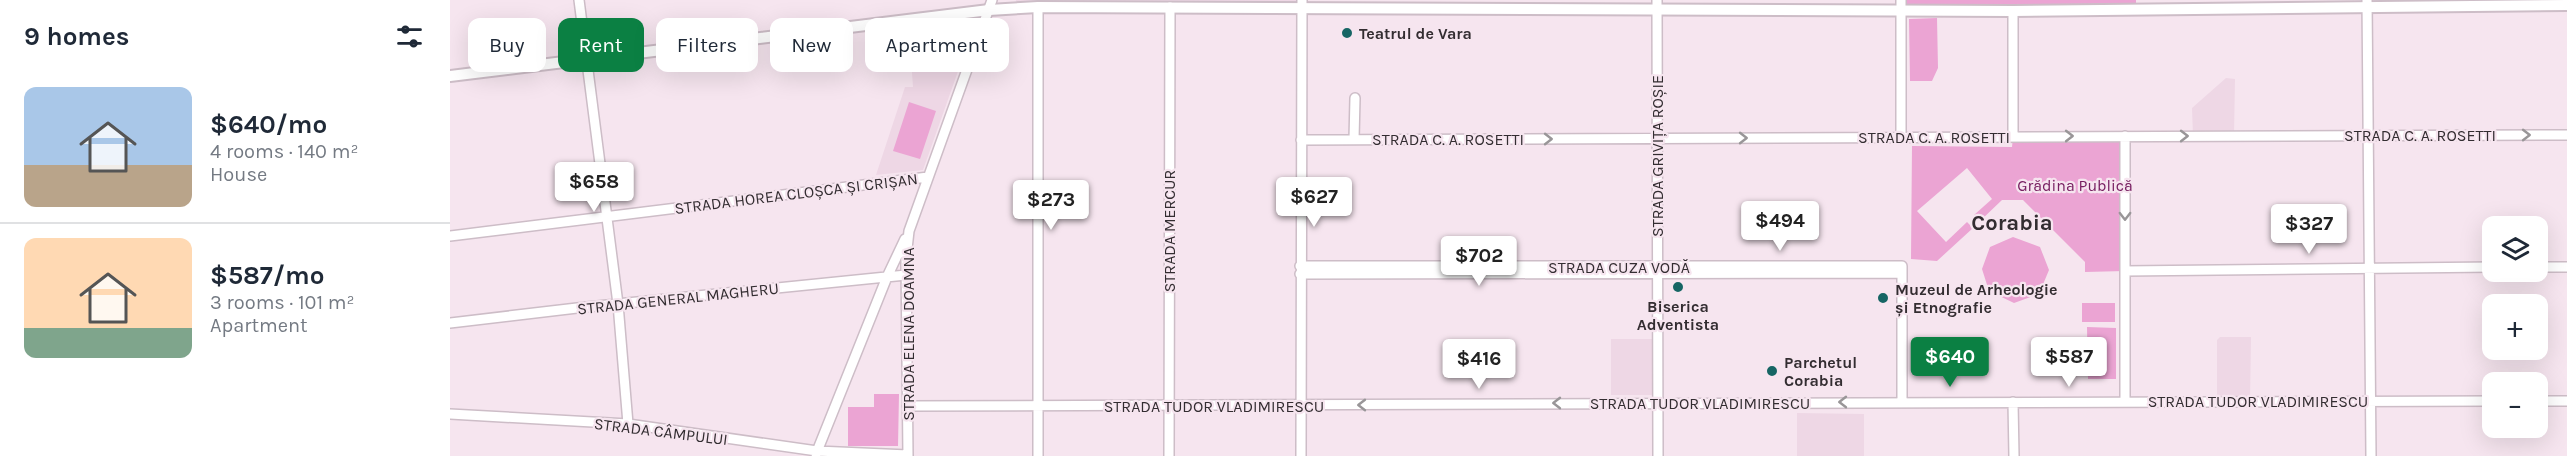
<!DOCTYPE html>
<meta charset="utf-8">
<style>
body{margin:0;font-family:Karla,sans-serif;background:#f6f6f7;color:#1f2937;height:100vh;display:flex;flex-direction:column;font-size:22px;white-space:nowrap}
*{box-sizing:border-box;margin:0}
p{font-size:20px;color:#747a83}
.icon{flex:none;width:33px;height:33px;fill:none;stroke:currentColor;stroke-width:2;stroke-linecap:round;stroke-linejoin:round}
.map{position:relative;flex:1;overflow:hidden}
.details{display:flex;flex-direction:column;background:#fff;width:450px}
.details>*{flex:none}
.hud{position:absolute;left:18px;top:18px;width:570px;height:54px;display:flex;gap:12px}
.controls{position:absolute;left:2032px;top:216px;display:grid;gap:12px}
.controls a{display:grid;place-items:center;width:66px;height:66px;border-radius:12px;background:#fff;box-shadow:0 6px 24px #0002;font-size:30px}
.price{position:absolute;translate:-50% -51px;padding:0 14px;border-radius:6px;background:#fff;color:#222;font-size:20px;line-height:39px;filter:drop-shadow(0 2px 3px #0008)}
.price::after{content:'';position:absolute;left:50%;top:36px;width:18px;height:14px;margin-left:-9px;background:inherit;clip-path:polygon(0 0,100% 0,50% 100%)}
.price.current{background:#0b8043;color:#fff}
ul{padding:0;list-style:none}
li{display:flex;align-items:center;gap:18px;height:150px;padding:0 24px}
li+li{border-top:2px solid #e0e1e3}
li span{display:grid;place-items:center;flex:none;width:168px;height:120px;border-radius:12px;color:#555}
li>.icon{margin-inline-start:auto}
span .icon{width:72px;height:72px;fill:#fffc;stroke-width:1}
li b{font-size:26px}
h2{display:flex;justify-content:space-between;align-items:center;height:72px;padding:0 24px;font-size:26px}
.pill{padding:0 21px;border-radius:12px;background:#fff;box-shadow:0 6px 24px #0002;font-size:21px;line-height:54px}
.pill.current{background:#0b8043;color:#fff}
main{display:flex;flex:1;min-height:0}
.map>svg:first-child{display:block}
</style>
<main>
<section class="details">
<h2>9 homes<svg class="icon" aria-label="filters" viewBox="0 0 24 24"><path d="M4 7h16M4 17h16"/><circle cx="9" cy="7" r="2"/><circle cx="15" cy="17" r="2"/></svg></h2>
<ul>
<li><span style="background:linear-gradient(#a9c7e8 65%,#b9a48a 0)"><svg class="icon" aria-label="home" viewBox="0 0 24 24"><path d="M3 11l9-7 9 7M6 9v11h12V9"/></svg></span><div><b>$640/mo</b><p>4 rooms · 140 m²</p><p>House</p></div></li>
<li><span style="background:linear-gradient(#ffd9b3 75%,#7fa58c 0)"><svg class="icon" aria-label="home" viewBox="0 0 24 24"><path d="M3 11l9-7 9 7M6 9v11h12V9"/></svg></span><div><b>$587/mo</b><p>3 rooms · 101 m²</p><p>Apartment</p></div></li>
</ul>
</section>
<div class="map">
<svg width="2117" height="456" viewBox="0 0 2117 456">
<rect width="100%" height="100%" fill="#f6e5ef"/>
<path fill="#eed7e5" d="M566 0H852V6L565 8Z
M521 23 523 38 512 60 473 170 426 175 455 87H463L459 30Z
M1776 78 1785 79 1784 135 1743 136 1742 108Z
M1770 337H1801L1800 401H1767V340Z
M1161 339H1203L1202 395H1161Z
M1347 413 1414 414V456H1347Z"/>
<path fill="#eba4d3" d="M1451 0H1686V11L1451 10Z
M1487 18 1488 68 1482 81H1460L1459 19Z
M459 102 486 111 470 159 443 151Z
M1675 136V271L1635 272V262L1573 200H1552L1530 221 1524 215 1542 199 1517 168 1467 211 1496 242 1517 222 1523 228 1487 261 1461 259 1462 146 1562 147 1563 137Z
M1563 237 1590 247 1599 270 1589 294 1564 303 1539 291 1532 269 1540 247Z
M1632 303H1665V322H1632Z
M1637 327 1666 328V379H1638Z
M424 394H449L448 446H398V407H424Z"/>
<g fill="none" stroke-linecap="round" stroke-linejoin="round">
<defs>
<path id="minor" d="M129 0 168 304 178 424
M1207 0 1208 456
M1451 0V137
M1917 0 1921 456
M588 7V456
M1563 137V11
M904 139 905 98
M851 140 2117 135
M0 236 478 177
M850 266H1452V401
M2088 267H2117
M1675 271 2043 267
M850 274 1452 273
M0 323 127 308 456 275
M1675 401V136
M2088 401H2117
M1563 402 1564 456
M457 406 2043 401
M0 414 178 424 367 451 458 455
M366 454 437 277 455 239
M458 456 456 258 459 231 542 0
M719 456 720 7
M851 456 852 0"/>
<path id="major" d="M0 76 539 10 588 7 1563 11 2117 5"/>
</defs>
<use href="#minor" stroke="#cdbdc7" stroke-width="12"/>
<use href="#major" stroke="#cdbdc7" stroke-width="14"/>
<use href="#minor" stroke="#fff" stroke-width="9"/>
<use href="#major" stroke="#fff" stroke-width="10"/>
</g>
<defs><path id="oneway-chevron" d="M-2-3.5L2.5 0L-2 3.5" fill="none" stroke-width="1.6" stroke-linecap="round" stroke-linejoin="round" transform="scale(1.5)"/></defs>
<g stroke="#999698">
<use href="#oneway-chevron" transform="translate(2076 135)"/>
<use href="#oneway-chevron" transform="translate(1619 136)"/>
<use href="#oneway-chevron" transform="translate(1734 136)"/>
<use href="#oneway-chevron" transform="translate(1293 138)"/>
<use href="#oneway-chevron" transform="translate(1098 139)"/>
<use href="#oneway-chevron" transform="translate(1675 216) rotate(90)"/>
<use href="#oneway-chevron" transform="translate(1393 402) rotate(180)"/>
<use href="#oneway-chevron" transform="translate(1107 403) rotate(180)"/>
<use href="#oneway-chevron" transform="translate(912 405) rotate(180)"/>
</g>
<g fill="#166564" stroke="#f6e5ef" stroke-width="2">
<circle cx="897" cy="33" r="6"/>
<circle cx="1228" cy="287" r="6"/>
<circle cx="1433" cy="298" r="6"/>
<circle cx="1322" cy="371" r="6"/>
</g>
<g text-anchor="middle" stroke-width="4.5" stroke-linejoin="round" paint-order="stroke">
<g font-size="16" font-weight="bold" fill="#332d31" stroke="#f6e5ef" text-anchor="start">
<text x="909" y="39">Teatrul de Vara</text>
<text x="1445" y="295">Muzeul de Arheologie<tspan x="1445" dy="18">și Etnografie</tspan></text>
<text x="1228" y="312" text-anchor="middle">Biserica<tspan x="1228" dy="18">Adventista</tspan></text>
<text x="1334" y="368">Parchetul<tspan x="1334" dy="18">Corabia</tspan></text>
</g>
<g font-size="16" fill="#332d31" stroke="#f6e5ef">
<text x="1970" y="141">STRADA C. A. ROSETTI</text>
<text x="1484" y="143">STRADA C. A. ROSETTI</text>
<text x="998" y="145">STRADA C. A. ROSETTI</text>
<text transform="translate(1207 156) rotate(-90)" y="6">STRADA GRIVIȚA ROȘIE</text>
<text transform="translate(346 193) rotate(-7)" y="6">STRADA HOREA CLOȘCA ȘI CRIȘAN</text>
<text transform="translate(719 231) rotate(-90)" y="6">STRADA MERCUR</text>
<text x="1169" y="273">STRADA CUZA VODĂ</text>
<text transform="translate(228 298) rotate(-6)" y="6">STRADA GENERAL MAGHERU</text>
<text transform="translate(458 334) rotate(-90)" y="6">STRADA ELENA DOAMNA</text>
<text x="1808" y="407">STRADA TUDOR VLADIMIRESCU</text>
<text x="1250" y="409">STRADA TUDOR VLADIMIRESCU</text>
<text x="764" y="412">STRADA TUDOR VLADIMIRESCU</text>
<text transform="translate(211 431) rotate(7)" y="6">STRADA CÂMPULUI</text>
</g>
<g font-size="16" fill="#782062" stroke="#f6e5ef">
<text x="1625" y="191">Grădina Publică</text>
</g>
<g font-size="22" font-weight="bold" fill="#332d31" stroke="#f6e5ef">
<text x="1562" y="230">Corabia</text>
</g>
</g>
</svg>
<div class="controls">
<a><svg class="icon" aria-label="layers" viewBox="0 0 24 24"><path d="M12 4l9 5-9 5-9-5zM3 14l9 5 9-5"/></svg></a>
<a>+</a>
<a>−</a>
</div>
<b class="price" style="left:144px;top:213px">$658</b>
<b class="price" style="left:864px;top:228px">$627</b>
<b class="price" style="left:601px;top:231px">$273</b>
<b class="price" style="left:1330px;top:252px">$494</b>
<b class="price" style="left:1859px;top:255px">$327</b>
<b class="price" style="left:1029px;top:287px">$702</b>
<b class="price current" style="left:1500px;top:388px">$640</b>
<b class="price" style="left:1619px;top:388px">$587</b>
<b class="price" style="left:1029px;top:390px">$416</b>
<div class="hud">
<a class="pill">Buy</a>
<a class="pill current">Rent</a>
<a class="pill">Filters</a>
<a class="pill">New</a>
<a class="pill">Apartment</a>
</div>
</div>
</main>
